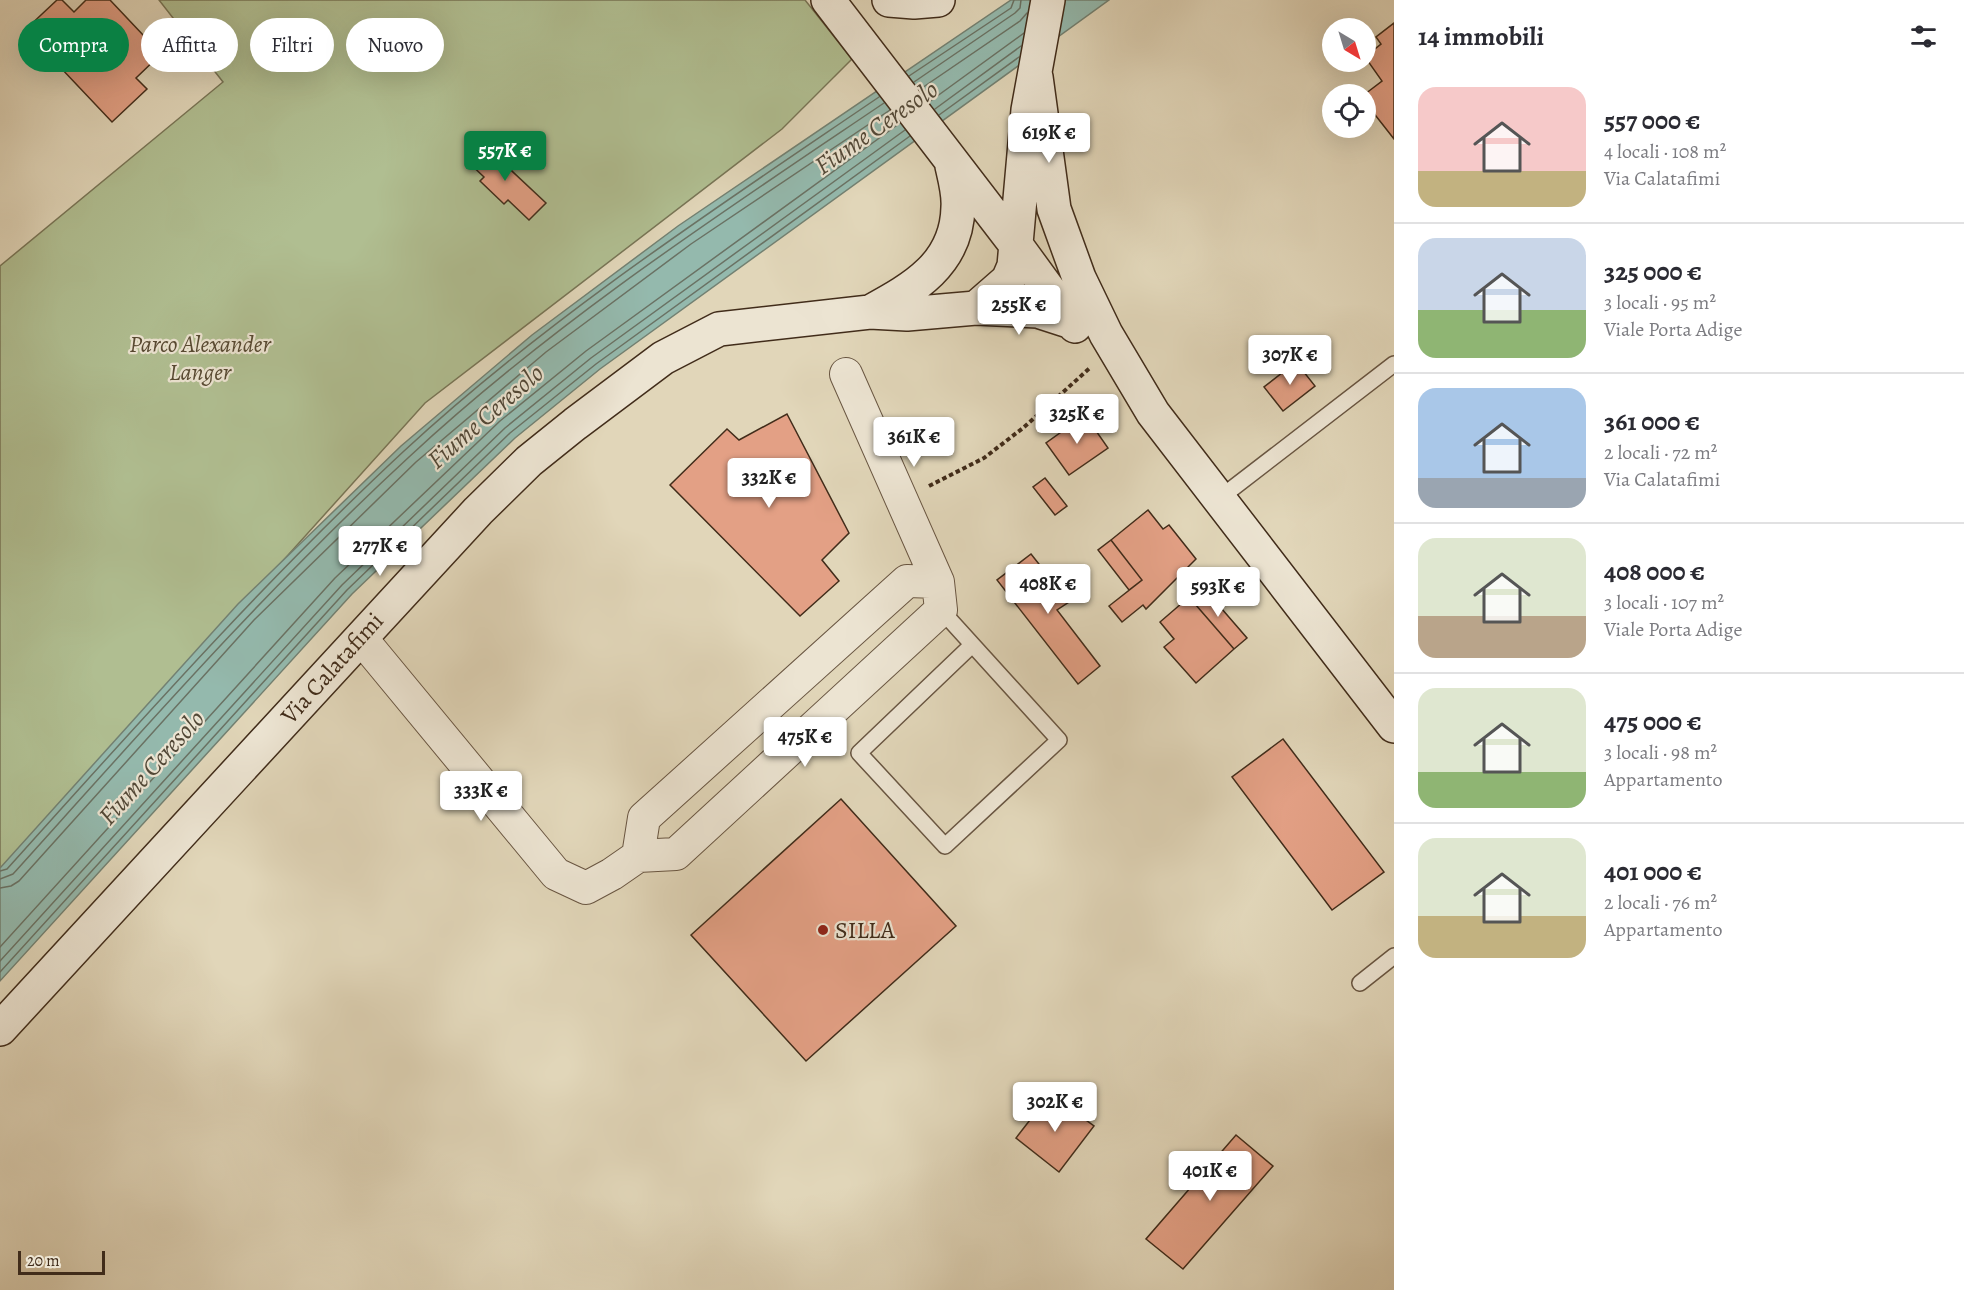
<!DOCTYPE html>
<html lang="it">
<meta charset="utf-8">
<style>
body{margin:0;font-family:Alegreya,serif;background:#f7f7f7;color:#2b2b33;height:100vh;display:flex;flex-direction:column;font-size:22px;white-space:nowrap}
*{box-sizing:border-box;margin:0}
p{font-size:20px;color:#7c7c81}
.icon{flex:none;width:33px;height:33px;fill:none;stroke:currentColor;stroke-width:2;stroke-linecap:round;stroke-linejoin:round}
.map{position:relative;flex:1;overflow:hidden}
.side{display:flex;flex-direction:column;background:#fff;width:570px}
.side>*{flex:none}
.banner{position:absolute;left:18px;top:18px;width:570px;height:54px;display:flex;gap:12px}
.needle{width:39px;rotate:142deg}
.fabs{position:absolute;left:1322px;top:18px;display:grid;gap:12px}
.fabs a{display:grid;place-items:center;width:54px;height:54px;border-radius:50%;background:#fff;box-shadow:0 6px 24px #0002;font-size:30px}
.scale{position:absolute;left:18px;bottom:15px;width:87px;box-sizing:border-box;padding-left:6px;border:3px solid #412c1a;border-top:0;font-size:16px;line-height:21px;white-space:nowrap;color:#412c1a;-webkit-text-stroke:4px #ece4d2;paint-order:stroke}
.price{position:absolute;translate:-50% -51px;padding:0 14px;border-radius:6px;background:#fff;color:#222;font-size:20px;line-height:39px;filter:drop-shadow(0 2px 3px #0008)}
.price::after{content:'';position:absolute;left:50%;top:36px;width:18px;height:14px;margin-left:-9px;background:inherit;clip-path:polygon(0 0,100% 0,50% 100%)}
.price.current{background:#0b8043;color:#fff}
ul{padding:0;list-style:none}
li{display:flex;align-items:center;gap:18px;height:150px;padding:0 24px}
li+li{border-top:2px solid #e1e1e2}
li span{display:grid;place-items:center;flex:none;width:168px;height:120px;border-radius:18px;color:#555}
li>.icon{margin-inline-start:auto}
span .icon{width:72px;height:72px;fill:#fffc;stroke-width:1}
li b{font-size:26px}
h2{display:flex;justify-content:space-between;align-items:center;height:72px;padding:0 24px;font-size:26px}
.tag{padding:0 21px;border-radius:27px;background:#fff;box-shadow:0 6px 24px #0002;font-size:21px;line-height:54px}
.tag.current{background:#0b8043;color:#fff}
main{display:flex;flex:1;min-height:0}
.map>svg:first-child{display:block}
</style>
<main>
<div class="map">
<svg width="1394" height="1290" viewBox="0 0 1394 1290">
<rect width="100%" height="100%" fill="#e1d6b9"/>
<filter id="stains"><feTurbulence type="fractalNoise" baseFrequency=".00333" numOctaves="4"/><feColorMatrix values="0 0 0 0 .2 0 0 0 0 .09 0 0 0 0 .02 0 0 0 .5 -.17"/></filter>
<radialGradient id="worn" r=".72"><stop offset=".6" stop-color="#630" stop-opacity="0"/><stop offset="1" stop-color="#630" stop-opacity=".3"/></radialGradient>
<path fill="#b0be91" stroke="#787556" stroke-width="1.5" d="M159 0H805L852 59 782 129 425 403 0 875V266L223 82Z"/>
<path fill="#94b9ad" stroke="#738172" stroke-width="1.5" d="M1011 0H1109L600 369 515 438 352 594 0 981V868L238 604 401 446 532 335 678 226Z"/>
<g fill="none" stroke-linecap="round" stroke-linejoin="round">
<path stroke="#6a7264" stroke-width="1.5" d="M909 76 1011 8 1014 0
M914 82 1015 13 1020 8 1021 0
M919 90 1020 21 1027 13
M929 102 1024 33
M935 109 1021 46
M939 115 1019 57
M0 871 7 869C136 726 263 582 404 451 549 317 716 208 879 97
M0 879 13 874C141 732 268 587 409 457 554 322 721 213 884 103
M0 888 11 886 19 881 254 620 416 462 546 352 691 244 890 110
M0 947 335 578 500 421 586 351 900 123
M0 961 342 585 505 428 591 358 905 130
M0 972 347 590 510 433 596 364 910 136"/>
</g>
<path fill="#e3a085" stroke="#412c1a" stroke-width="1.5" d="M57 0H62L74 12 86 0H110L161 54 136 78 147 89 112 122 25 30Z
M1394 23V139L1365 102V94L1382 81 1365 57 1381 44 1376 37Z
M482 143 546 203 529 220 508 200 504 204 480 181 484 177 466 160Z
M1296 362 1315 386 1283 411 1264 387Z
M787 414 849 533 822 560 839 581 800 616 670 485 727 429 739 440Z
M1085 415 1108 448 1069 475 1046 443Z
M1045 478 1067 506 1055 515 1033 487Z
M1148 510 1163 529 1169 525 1196 559 1146 609 1143 605 1122 622 1109 606 1142 580 1111 540Z
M1111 540 1142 580 1129 590 1098 550Z
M1031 554 1069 602 1057 610 1100 666 1078 684 997 580Z
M1202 586 1247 638 1234 649 1189 597Z
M1189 597 1234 649 1196 683 1164 647 1174 639 1160 622Z
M1283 739 1384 872 1332 910 1232 777Z
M841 799 956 926 806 1061 691 935Z
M1050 1094 1094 1126 1059 1172 1016 1138Z
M1236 1135 1273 1166 1183 1269 1146 1239Z"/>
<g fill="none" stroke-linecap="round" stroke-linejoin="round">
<defs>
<path id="service" d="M1220 498 1394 364
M941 610 1059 740 945 846 859 753 972 645
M1360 983 1394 956"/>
<path id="minor" d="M361 638 556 874 586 888 612 874 638 856 676 854 941 610 938 582 846 374
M638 856 644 818 907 581 938 582"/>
<path id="secondary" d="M828 0 1016 245 1075 326
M889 0 914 2 938 0
M1036 77 1054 209 1079 278 1106 334 1153 413 1394 726
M976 308 1008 280 1014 266 1028 110 1048 0
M870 312C914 288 957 264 958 207 959 194 955 179 952 166
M0 1029 478 511 529 461 575 424 663 358 719 329 870 312 907 314 976 308 1038 311 1072 322"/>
</defs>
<use href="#service" stroke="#695642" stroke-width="18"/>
<use href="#minor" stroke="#695642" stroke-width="34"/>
<use href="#secondary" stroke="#412c1a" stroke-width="36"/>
<path stroke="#412c1a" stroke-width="4" stroke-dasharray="4.5 3" stroke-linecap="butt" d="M929 486 984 458 1023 428 1091 367"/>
<use href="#service" stroke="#ece4d2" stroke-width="15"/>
<use href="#minor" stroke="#ece4d2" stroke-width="32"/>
<use href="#secondary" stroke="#ece4d2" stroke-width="33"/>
</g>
<circle fill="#8f2418" stroke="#ece4d2" stroke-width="2" cx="823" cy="930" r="6"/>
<g text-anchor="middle" stroke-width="4.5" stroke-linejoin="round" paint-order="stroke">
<g font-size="24" font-style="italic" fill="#574932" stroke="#ece4d2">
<text x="200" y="352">Parco Alexander<tspan x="200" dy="28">Langer</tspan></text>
</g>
<g font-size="24" fill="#412c1a" stroke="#ece4d2">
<text transform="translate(332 668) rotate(-48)" y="8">Via Calatafimi</text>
</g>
<g font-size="24" fill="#412c1a" stroke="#ece4d2" text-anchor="start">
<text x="835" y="938">SILLA</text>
</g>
<g font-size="26" font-style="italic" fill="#524837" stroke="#ece4d2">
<text transform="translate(876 127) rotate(-35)" y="9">Fiume Ceresolo</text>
<text transform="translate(485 416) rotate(-41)" y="9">Fiume Ceresolo</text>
<text transform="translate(151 767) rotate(-48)" y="9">Fiume Ceresolo</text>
</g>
</g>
<rect width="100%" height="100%" filter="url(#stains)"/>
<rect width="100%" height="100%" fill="url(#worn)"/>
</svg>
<div class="fabs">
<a><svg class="needle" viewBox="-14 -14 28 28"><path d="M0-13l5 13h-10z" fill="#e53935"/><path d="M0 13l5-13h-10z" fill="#7c7c81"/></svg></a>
<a><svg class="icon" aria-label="locate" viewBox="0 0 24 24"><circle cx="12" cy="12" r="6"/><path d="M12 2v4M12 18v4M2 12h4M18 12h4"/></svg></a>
</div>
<div class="scale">20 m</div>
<b class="price" style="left:1049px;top:164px">619K €</b>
<b class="price current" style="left:505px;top:182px">557K €</b>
<b class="price" style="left:1019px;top:336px">255K €</b>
<b class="price" style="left:1290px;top:386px">307K €</b>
<b class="price" style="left:1077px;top:445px">325K €</b>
<b class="price" style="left:914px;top:468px">361K €</b>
<b class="price" style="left:769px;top:509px">332K €</b>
<b class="price" style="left:380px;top:577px">277K €</b>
<b class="price" style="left:1048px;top:615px">408K €</b>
<b class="price" style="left:1218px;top:618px">593K €</b>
<b class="price" style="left:805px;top:768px">475K €</b>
<b class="price" style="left:481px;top:822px">333K €</b>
<b class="price" style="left:1055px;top:1133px">302K €</b>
<b class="price" style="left:1210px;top:1202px">401K €</b>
<div class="banner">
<a class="tag current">Compra</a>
<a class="tag">Affitta</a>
<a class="tag">Filtri</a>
<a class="tag">Nuovo</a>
</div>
</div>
<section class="side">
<h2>14 immobili<svg class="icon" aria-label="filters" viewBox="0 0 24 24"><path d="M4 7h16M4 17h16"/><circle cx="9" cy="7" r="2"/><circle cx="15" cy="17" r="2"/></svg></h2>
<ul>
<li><span style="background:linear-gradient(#f6c9c9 70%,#c2b280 0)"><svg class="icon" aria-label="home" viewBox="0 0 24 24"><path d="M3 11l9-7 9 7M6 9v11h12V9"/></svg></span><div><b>557 000 €</b><p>4 locali · 108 m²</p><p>Via Calatafimi</p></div></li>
<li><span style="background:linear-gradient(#c9d6e8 60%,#8fb573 0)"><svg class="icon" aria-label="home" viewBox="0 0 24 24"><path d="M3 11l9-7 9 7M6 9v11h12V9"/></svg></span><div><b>325 000 €</b><p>3 locali · 95 m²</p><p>Viale Porta Adige</p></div></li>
<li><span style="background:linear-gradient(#a9c7e8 75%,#9aa5b1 0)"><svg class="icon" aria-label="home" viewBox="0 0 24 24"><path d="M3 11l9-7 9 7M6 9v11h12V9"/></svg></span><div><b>361 000 €</b><p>2 locali · 72 m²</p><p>Via Calatafimi</p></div></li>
<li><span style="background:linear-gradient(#dfe7d0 65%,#b9a48a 0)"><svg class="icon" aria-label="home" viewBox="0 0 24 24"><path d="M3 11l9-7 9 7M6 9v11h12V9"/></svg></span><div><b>408 000 €</b><p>3 locali · 107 m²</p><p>Viale Porta Adige</p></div></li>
<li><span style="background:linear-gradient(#dfe7d0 70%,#8fb573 0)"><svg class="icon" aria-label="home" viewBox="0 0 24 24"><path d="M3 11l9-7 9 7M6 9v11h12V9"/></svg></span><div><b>475 000 €</b><p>3 locali · 98 m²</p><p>Appartamento</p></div></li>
<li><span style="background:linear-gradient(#dfe7d0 65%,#c2b280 0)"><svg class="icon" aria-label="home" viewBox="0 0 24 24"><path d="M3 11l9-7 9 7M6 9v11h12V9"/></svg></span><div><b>401 000 €</b><p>2 locali · 76 m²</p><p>Appartamento</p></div></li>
</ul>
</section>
</main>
